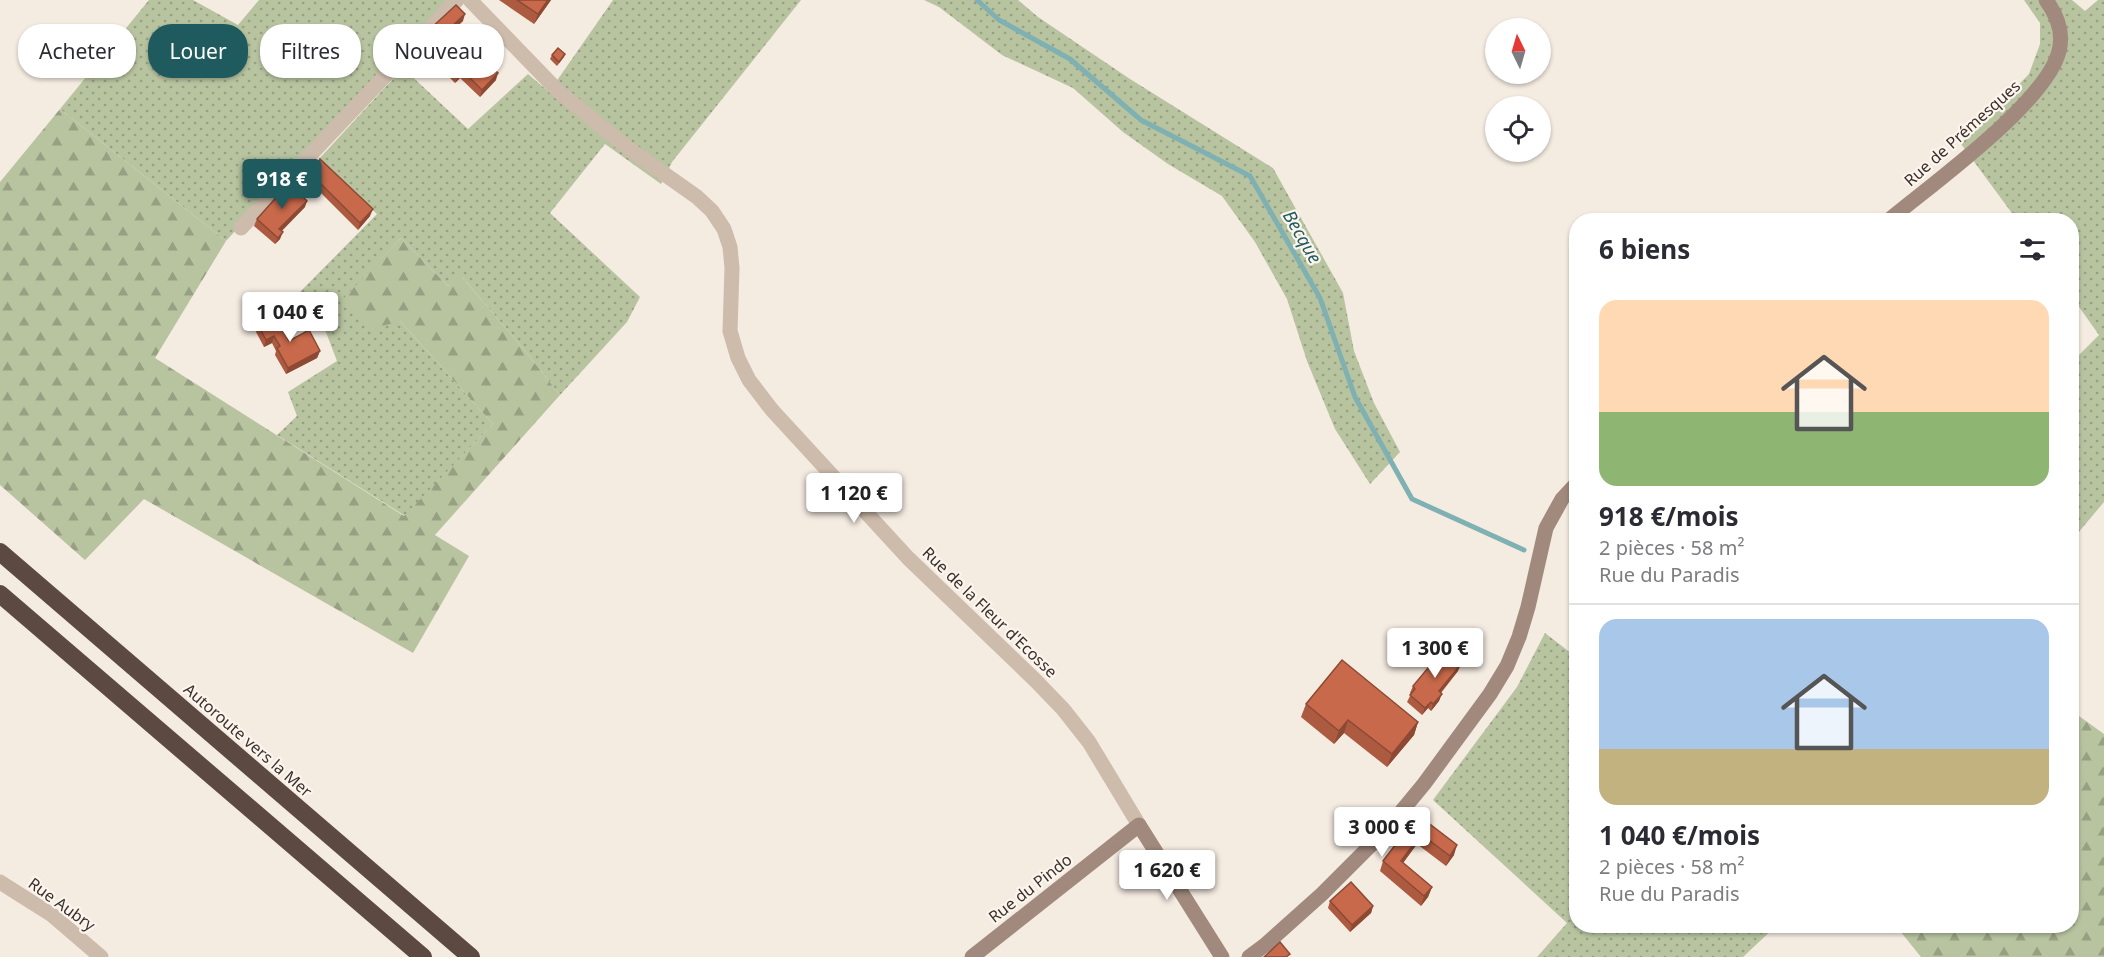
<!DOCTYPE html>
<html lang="fr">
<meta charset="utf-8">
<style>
body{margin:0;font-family:"Noto Sans",sans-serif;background:#f7f7f7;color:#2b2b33;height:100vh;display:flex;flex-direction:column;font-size:22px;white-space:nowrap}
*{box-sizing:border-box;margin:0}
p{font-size:20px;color:#7c7c81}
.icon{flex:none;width:33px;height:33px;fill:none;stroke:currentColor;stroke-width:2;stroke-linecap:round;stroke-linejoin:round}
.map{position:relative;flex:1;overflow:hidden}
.sheet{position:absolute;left:1569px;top:213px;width:510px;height:720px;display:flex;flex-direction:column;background:#fff;border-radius:24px;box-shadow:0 2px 4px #0004}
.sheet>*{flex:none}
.top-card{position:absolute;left:18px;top:24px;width:570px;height:54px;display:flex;gap:12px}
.needle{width:39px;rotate:355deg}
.buttons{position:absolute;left:1485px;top:18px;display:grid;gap:12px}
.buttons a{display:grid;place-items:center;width:66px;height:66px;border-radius:50%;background:#fff;box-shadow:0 2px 4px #0004;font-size:30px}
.price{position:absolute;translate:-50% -51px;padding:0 14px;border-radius:6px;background:#fff;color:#222;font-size:20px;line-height:39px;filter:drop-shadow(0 2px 3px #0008)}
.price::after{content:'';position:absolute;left:50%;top:36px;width:18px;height:14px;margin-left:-9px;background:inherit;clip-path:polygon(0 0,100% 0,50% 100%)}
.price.on{background:#1f5a5e;color:#fff}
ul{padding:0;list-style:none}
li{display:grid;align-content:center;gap:12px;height:318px;padding:0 30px}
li+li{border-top:2px solid #e1e1e2}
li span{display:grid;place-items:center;height:186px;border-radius:18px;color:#555}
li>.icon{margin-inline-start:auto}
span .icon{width:108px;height:108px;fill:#fffc;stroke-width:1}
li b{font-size:26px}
h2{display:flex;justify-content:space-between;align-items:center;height:72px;padding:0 30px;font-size:26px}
.chip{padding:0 21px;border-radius:24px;background:#fff;box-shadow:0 2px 4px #0004;font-size:21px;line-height:54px}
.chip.on{background:#1f5a5e;color:#fff}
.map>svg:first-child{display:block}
</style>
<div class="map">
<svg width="2104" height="957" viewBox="0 0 2104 957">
<defs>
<pattern id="green-dots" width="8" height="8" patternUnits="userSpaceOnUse" patternTransform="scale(1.5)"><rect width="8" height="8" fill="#b8c4a0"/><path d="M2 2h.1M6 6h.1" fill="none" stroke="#97a083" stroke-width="1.8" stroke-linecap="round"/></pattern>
<pattern id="forest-firs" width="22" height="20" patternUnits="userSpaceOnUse" patternTransform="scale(1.5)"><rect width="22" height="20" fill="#b8c4a0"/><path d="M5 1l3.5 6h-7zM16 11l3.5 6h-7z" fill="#97a083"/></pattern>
</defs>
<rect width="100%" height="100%" fill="#f4ebe1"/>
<path fill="url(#green-dots)" d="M149 0H193L238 25 259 0H448L226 241 60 109Z
M613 0H801L672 162 661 184 605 144 550 213 640 297 627 322 560 395 522 347 462 277 448 286 401 238 344 299 400 321 493 424 405 516 277 435 297 416 288 392 337 361 324 327 296 296 377 214 318 160 403 68 468 129 528 74 549 92Z
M924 0H1018L1038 17 1130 79 1273 168 1343 293 1354 351 1374 403 1400 452 1370 484 1335 429 1307 361 1287 299 1255 242 1222 196 1168 164 1123 132 1073 88 1002 55 939 7Z
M2024 0H2072L2085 11 2098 0H2104V502L2072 540V362L2099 335 2072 297V220H2017L1961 144 2029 74 2040 44V23Z
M1545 633 1576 657V926H1776L1743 957H1537L1567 923 1433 800 1517 687Z"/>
<path fill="url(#forest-firs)" d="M60 109 226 241 155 358 404 516 493 424 400 321 372 329 343 299 401 238 448 286 461 276 522 347 560 395 435 535 469 556 413 653 144 499 85 560 0 485V182Z
M2072 711 2104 734V957H1921L1896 926H2072Z"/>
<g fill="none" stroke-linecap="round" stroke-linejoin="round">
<path stroke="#7fb0b2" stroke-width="5" d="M977 0 999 20 1070 59 1141 120 1250 176 1320 298 1355 397 1412 499 1524 550"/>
<path stroke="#cdbbac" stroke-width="15" d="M470 0 558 91 629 149 697 197 712 211 724 229 730 247 732 268 730 331 738 358 749 380 772 410 908 558 1035 680 1063 709 1089 742 1139 825
M241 228 457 0
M0 882 52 915 101 957"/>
<path stroke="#a18a7d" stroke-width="15" d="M1889 220C1931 185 2047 102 2059 51 2064 32 2057 15 2046 0
M972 957 1139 825 1222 957
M1249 957 1265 945 1322 894 1386 830 1424 784 1490 694 1507 666 1519 637 1528 607 1546 528 1562 499 1576 484"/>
<path stroke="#5c4a42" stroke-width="18" d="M0 552 471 957
M0 594 423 957"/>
</g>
<path fill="#ac5a40" d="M499 0H551L534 24Z
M463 21 436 46 426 37 429 30Z
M565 54 564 57 557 66 550 59 552 55Z
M459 58 496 80 480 97 460 78 455 83 443 71 446 65Z
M441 63 440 67 428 78 418 67 419 64Z
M320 159 370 216 358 230 314 186 318 165Z
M305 207 281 231 280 239 275 244 254 226 257 219Z
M258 325 289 341 320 351 317 358 286 374 275 355 276 351 272 343 264 347 256 332Z
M1458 671 1441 693 1439 701 1431 711 1428 708 1422 715 1407 702 1411 694 1410 693 1413 686Z
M1306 704 1418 722 1414 735 1387 767 1344 733 1334 744 1301 717Z
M1418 815 1454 855 1446 866 1417 844 1403 863 1432 887 1428 897 1421 906 1380 871 1383 861Z
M1330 901 1373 906 1371 913 1350 932 1328 908Z"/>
<path fill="#8c4a34" d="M548 0H551L534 24 538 14Z
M465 14 463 21 436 46 438 39Z
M441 63 440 67 428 78 430 74Z
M463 71 460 78 455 83 458 77Z
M498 73 496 80 480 97 482 90Z
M307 201 305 207 277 236 279 229Z
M373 209 370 216 358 230 360 223Z
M283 232 280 239 275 244 278 238Z
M274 336 272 343 264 347 266 340Z
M320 351 317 358 286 374 288 368Z
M1461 664 1458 671 1436 698 1439 691Z
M1442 694 1439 701 1431 711 1433 704Z
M1431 702 1428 708 1422 715 1425 708Z
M1348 720 1344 733 1334 744 1339 731Z
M1418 722 1414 735 1387 767 1392 754Z
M1421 834 1417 844 1397 871 1401 861Z
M1457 845 1454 855 1446 866 1450 856Z
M1432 887 1428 897 1421 906 1424 896Z
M1373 906 1371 913 1350 932 1352 925Z"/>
<path fill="#c8694b" stroke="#8c4a34" stroke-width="1.5" d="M517 0H548L538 14Z
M456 5 465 14 438 39 429 30Z
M470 46 498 73 482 90 463 71 458 77 446 65 455 55 459 58Z
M558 48 565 54 559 62 552 55Z
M430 53 441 63 430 74 419 64Z
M320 159 373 209 360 223 317 180Z
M289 183 307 201 279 229 283 232 278 238 257 219Z
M275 316 289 341 309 330 320 351 288 368 277 348 280 346 274 336 266 340 258 325Z
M1443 650 1461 664 1439 691 1442 694 1433 704 1431 702 1425 708 1410 695 1415 689 1413 686Z
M1342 660 1418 722 1392 754 1348 720 1339 731 1306 704Z
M1418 815 1457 845 1450 856 1421 834 1401 861 1432 887 1424 896 1383 861Z
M1351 882 1373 906 1352 925 1330 901Z
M1280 942 1290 954 1286 957H1264Z"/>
<g text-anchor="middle" stroke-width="4.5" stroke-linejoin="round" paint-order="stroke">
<g font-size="16" fill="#3b302b" stroke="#fbf5ee">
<text transform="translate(1962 133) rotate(-42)" y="6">Rue de Prémesques</text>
<text transform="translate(990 612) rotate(44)" y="6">Rue de la Fleur d'Ecosse</text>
<text transform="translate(248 740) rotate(41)" y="6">Autoroute vers la Mer</text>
<text transform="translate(1030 888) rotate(-38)" y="6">Rue du Pindo</text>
<text transform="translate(62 904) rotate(36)" y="6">Rue Aubry</text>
</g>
<g font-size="18" font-style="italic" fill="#1f5a5e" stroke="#fbf5ee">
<text transform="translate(1302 237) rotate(60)" y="6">Becque</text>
</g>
</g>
</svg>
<div class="buttons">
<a><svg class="needle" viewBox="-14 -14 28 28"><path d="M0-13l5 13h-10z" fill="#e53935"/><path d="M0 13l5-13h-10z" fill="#7c7c81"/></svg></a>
<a><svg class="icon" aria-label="locate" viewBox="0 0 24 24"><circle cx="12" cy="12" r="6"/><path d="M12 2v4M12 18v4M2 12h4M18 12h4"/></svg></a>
</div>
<b class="price on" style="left:282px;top:210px">918 €</b>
<b class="price" style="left:290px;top:343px">1 040 €</b>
<b class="price" style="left:854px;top:524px">1 120 €</b>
<b class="price" style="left:1435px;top:679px">1 300 €</b>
<b class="price" style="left:1382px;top:858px">3 000 €</b>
<b class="price" style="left:1167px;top:901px">1 620 €</b>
<div class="top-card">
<a class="chip">Acheter</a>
<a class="chip on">Louer</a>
<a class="chip">Filtres</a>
<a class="chip">Nouveau</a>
</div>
<section class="sheet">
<h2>6 biens<svg class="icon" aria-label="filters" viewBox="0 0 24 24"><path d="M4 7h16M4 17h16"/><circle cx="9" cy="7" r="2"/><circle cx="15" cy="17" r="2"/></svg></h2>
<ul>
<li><span style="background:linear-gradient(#ffd9b3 60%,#8fb573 0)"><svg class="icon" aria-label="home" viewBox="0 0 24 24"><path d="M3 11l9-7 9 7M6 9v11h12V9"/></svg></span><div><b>918 €/mois</b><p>2 pièces · 58 m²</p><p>Rue du Paradis</p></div></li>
<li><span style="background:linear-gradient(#a9c7e8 70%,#c2b280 0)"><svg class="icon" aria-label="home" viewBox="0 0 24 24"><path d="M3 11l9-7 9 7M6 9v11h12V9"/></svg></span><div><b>1 040 €/mois</b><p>2 pièces · 58 m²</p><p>Rue du Paradis</p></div></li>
</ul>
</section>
</div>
